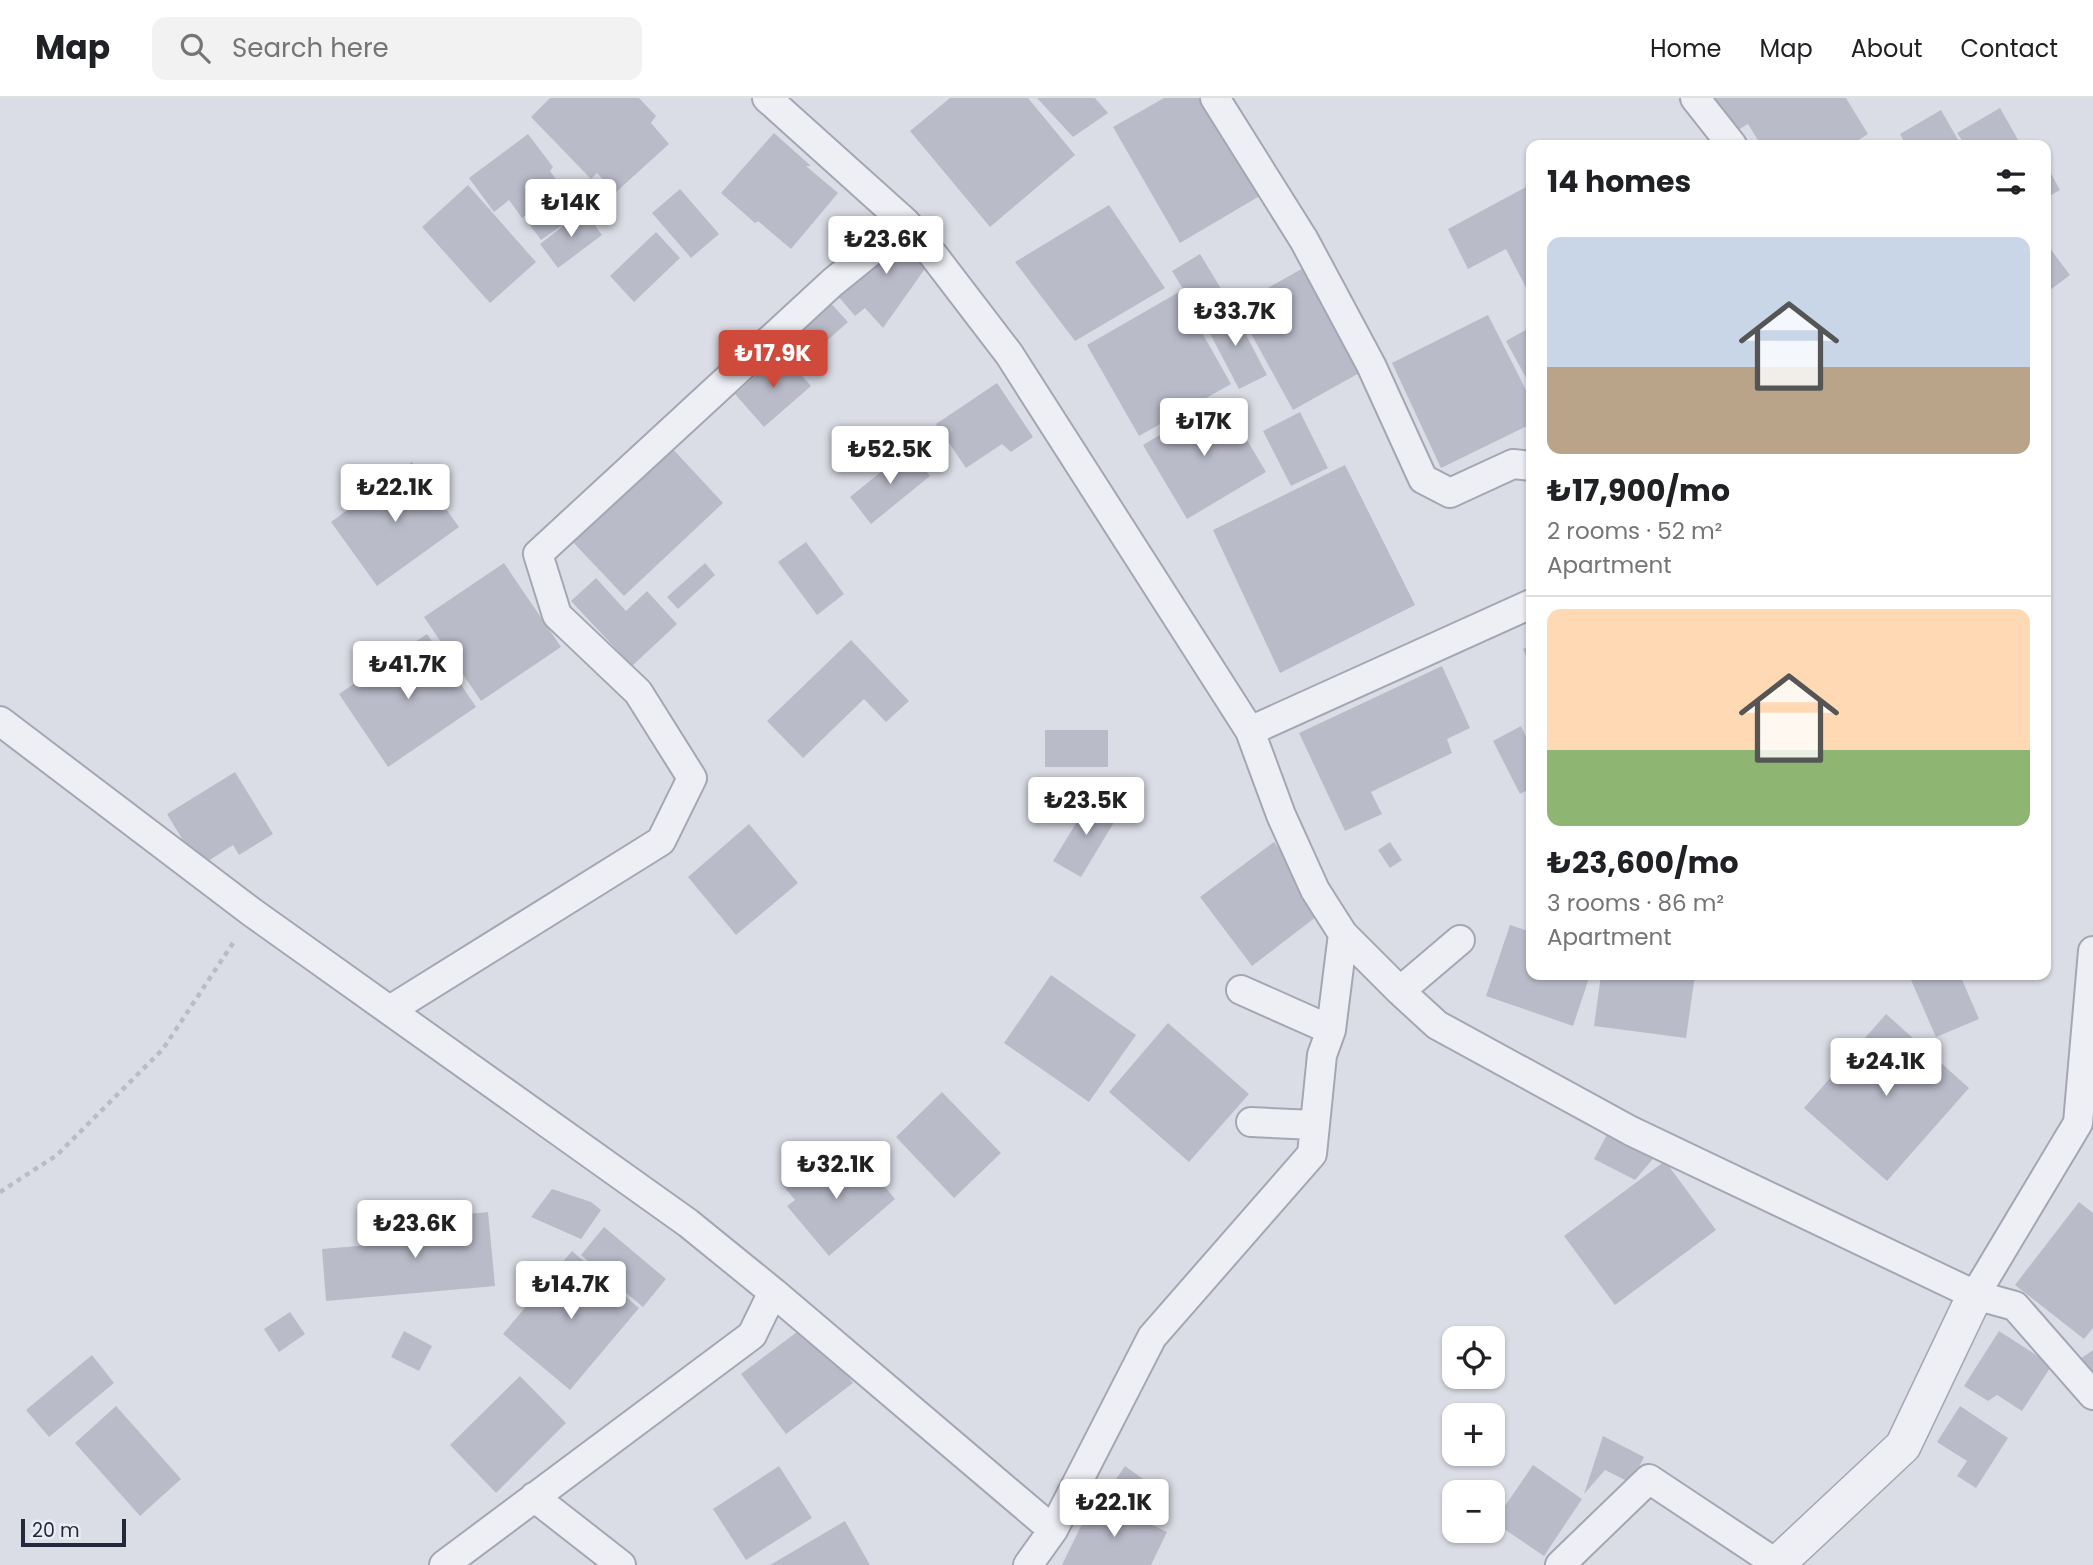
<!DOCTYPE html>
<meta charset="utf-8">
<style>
body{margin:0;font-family:Poppins,sans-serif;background:#f2f2f2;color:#202124;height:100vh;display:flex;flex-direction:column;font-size:26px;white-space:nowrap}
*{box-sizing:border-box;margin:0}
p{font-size:23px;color:#757577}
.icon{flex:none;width:38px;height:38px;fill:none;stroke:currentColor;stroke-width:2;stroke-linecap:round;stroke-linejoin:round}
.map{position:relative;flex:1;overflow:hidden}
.panel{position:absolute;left:1526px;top:42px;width:525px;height:840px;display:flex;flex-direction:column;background:#fff;border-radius:14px;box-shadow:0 2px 5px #0004}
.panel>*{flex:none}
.buttons{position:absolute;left:1442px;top:1228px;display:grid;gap:14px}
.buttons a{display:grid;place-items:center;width:63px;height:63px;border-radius:14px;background:#fff;box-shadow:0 2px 5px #0004;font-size:35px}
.scale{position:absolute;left:21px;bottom:18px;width:105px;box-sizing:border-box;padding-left:7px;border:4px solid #25283c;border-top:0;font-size:19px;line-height:24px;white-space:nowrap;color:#25283c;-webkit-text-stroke:5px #eaecf4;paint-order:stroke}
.price{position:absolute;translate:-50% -60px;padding:0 16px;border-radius:7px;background:#fff;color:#222;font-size:23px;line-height:46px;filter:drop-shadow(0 2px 4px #0008)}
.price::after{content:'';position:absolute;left:50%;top:42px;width:21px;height:16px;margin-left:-10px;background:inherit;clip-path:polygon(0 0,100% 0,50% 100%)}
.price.active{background:#d04a3b;color:#fff}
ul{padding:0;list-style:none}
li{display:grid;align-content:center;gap:14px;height:371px;padding:0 21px}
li+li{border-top:2px solid #e0e0e0}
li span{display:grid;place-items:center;height:217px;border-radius:14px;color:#555}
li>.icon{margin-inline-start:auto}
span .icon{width:126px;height:126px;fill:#fffc;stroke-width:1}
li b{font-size:30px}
h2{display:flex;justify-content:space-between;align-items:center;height:84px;padding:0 21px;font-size:30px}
header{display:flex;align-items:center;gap:42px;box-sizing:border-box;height:98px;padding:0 35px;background:#fff;border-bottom:2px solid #e0e0e0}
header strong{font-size:33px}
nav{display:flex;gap:38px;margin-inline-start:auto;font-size:24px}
.search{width:490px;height:63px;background:#f2f2f2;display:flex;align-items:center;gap:18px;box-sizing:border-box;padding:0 24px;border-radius:14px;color:#757577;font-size:26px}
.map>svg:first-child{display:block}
</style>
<header>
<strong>Map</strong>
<div class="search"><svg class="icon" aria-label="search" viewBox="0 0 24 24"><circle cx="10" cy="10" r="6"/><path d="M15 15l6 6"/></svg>Search here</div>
<nav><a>Home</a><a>Map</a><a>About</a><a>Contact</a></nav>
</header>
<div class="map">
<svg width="2093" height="1467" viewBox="0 0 2093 1467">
<rect width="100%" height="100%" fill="#dbdde6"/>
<path fill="#b9bbc9" d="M550 0H639L656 18 651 25 669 46 615 95 597 75 591 81 531 19Z
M950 0H1028L1075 57 990 129 910 33Z
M1037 0H1095L1108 15 1073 39Z
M1164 0H1208L1263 96 1180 145 1113 29Z
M1712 0H1846L1868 36 1851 47H1761L1748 26 1733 35Z
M2000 10 2021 47H1965L1957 35Z
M1941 12 1961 47H1906L1900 36Z
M774 35 811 68H806L838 95 791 151 758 123 755 125 721 95Z
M528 36 553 69 550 73 563 91 522 120 509 102 494 114 469 80Z
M2046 66 2060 92 2046 100Z
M468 87 536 164 490 205 422 129Z
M1528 88 1531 93V199L1506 151 1468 171 1448 131Z
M680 91 719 136 691 160 652 115Z
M564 94 579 115 541 142 526 122Z
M1109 107 1165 190 1075 243 1015 164Z
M584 112 602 137 558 170 540 146Z
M906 125 934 158 883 230 865 210 855 218 832 191Z
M656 134 680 160 634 204 610 178Z
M2046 145 2070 177 2046 195Z
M1200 156 1228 202 1200 219 1172 173Z
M1305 169 1363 273 1293 312 1236 208Z
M1179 194 1231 286 1139 338 1087 247Z
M827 201 848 224 804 263 783 240Z
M1231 208 1267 277 1239 291 1203 222Z
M1488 217 1531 302V326L1441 370 1392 265Z
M1531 229V289L1506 243Z
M782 255 811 288 764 329 735 296Z
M997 285 1033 339 1011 354 1002 346 966 370 936 326Z
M1222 300 1266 374 1187 421 1143 347Z
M1300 314 1328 370 1291 388 1263 333Z
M670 348 723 405 624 498 570 441Z
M909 351 930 378 871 426 850 399Z
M412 364 459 429 377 488 331 424Z
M1345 367 1415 507 1280 575 1213 432Z
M806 444 844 496 817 517 778 464Z
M504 465 561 549 481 603 424 519Z
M705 465 715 477 678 511 667 499Z
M596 480 626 513 647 493 677 526 632 568 571 503Z
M427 536 476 609 388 669 339 596Z
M851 542 909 603 886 624 864 601 803 660 767 623Z
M1531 547V569L1523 551Z
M1442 568 1470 630 1447 641 1452 655 1371 694 1382 716 1345 733 1299 635Z
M1521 628 1531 649V690L1520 696 1493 643Z
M1045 632H1108V669H1045Z
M235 674 273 736 239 757 233 747 199 769 167 716Z
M1092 699 1119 716 1081 779 1053 763Z
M749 726 798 785 736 837 688 779Z
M1274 744 1325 812 1252 868 1200 799Z
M1390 744 1402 762 1390 770 1378 752Z
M1510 827 1531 834V877H1590L1573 928 1486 898Z
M1051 877 1136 937 1089 1004 1004 945Z
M1601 877H1695L1686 940 1594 928Z
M1923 877H1960L1979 921 1936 939 1911 882Z
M1886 916 1969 990 1887 1083 1804 1010Z
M1168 925 1249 996 1189 1064 1109 994Z
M942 994 1001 1055 954 1100 896 1039Z
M1610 1031 1658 1055 1635 1082 1594 1061Z
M858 1056 895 1101 829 1158 787 1108 795 1102 780 1084 806 1061 825 1084Z
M1665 1063 1716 1132 1615 1207 1564 1138Z
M552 1091 591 1104 601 1112 581 1141 531 1119Z
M2079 1104 2093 1115V1230L2084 1241 2015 1187Z
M488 1114 495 1188 326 1203 322 1151 394 1145 393 1123Z
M604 1129 666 1181 643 1209 581 1157Z
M572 1153 639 1210 570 1292 503 1236Z
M290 1214 305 1236 279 1254 264 1231Z
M809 1225 853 1285 786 1336 741 1276Z
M404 1233 432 1248 419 1273 391 1259Z
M1999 1233 2052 1267 2022 1313 1997 1297 1988 1303 1964 1288Z
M2093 1252V1280L2080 1261Z
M92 1257 114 1285 49 1339 26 1312Z
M520 1278 566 1325 496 1395 450 1347Z
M116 1308 181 1381 140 1418 75 1345Z
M1960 1308 2008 1340 1976 1390 1957 1378 1967 1363 1937 1344Z
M1603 1338 1644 1359 1631 1385 1605 1372 1584 1396Z
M1533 1367 1582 1401 1544 1458 1494 1424Z
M779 1368 812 1420 746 1462 713 1411Z
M1125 1368 1146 1383 1132 1399 1112 1387Z
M1095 1399 1167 1434 1151 1467H1062Z
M845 1423 870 1467H770Z"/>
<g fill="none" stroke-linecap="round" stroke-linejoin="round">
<defs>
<path id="minor" d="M767 0 906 125 934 158 1009 256 1250 633 1281 717 1315 792 1343 836 1400 893 1437 927 1631 1033 1975 1197 2015 1208 2093 1297
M1215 0 1304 142 1371 267 1423 381 1450 395 1513 366 1531 368
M1695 0 1732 47
M0 623 253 815 688 1125 773 1194 752 1237 444 1467
M1250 633 1531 506
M1241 892 1331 932
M1400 893 1460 842
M390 912 661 743 692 680 638 594 557 517 538 456 833 184 906 125
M1251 1024 1314 1027
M773 1194 1053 1432
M1975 1197 2078 1025 2093 853
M534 1399 621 1467
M1028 1467 1053 1432 1152 1239 1312 1056 1322 957 1331 932 1343 836
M1560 1467 1649 1381 1777 1466"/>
<path id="tertiary" d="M1776 1467 1903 1348 1975 1197"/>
</defs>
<use href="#minor" stroke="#a4a7b3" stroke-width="32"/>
<use href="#tertiary" stroke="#a4a7b3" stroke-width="38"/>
<path stroke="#babbc5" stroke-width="4.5" stroke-dasharray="5 5" stroke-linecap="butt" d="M0 1094 57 1057 163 951 235 842"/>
<use href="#minor" stroke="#eeeff5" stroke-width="28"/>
<use href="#tertiary" stroke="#eeeff5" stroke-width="35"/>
</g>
</svg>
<div class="buttons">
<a><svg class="icon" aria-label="locate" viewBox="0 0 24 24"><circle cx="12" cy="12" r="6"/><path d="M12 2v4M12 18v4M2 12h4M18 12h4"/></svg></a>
<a>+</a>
<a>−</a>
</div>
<div class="scale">20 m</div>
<b class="price" style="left:571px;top:141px">₺14K</b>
<b class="price" style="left:886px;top:178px">₺23.6K</b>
<b class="price" style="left:1235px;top:250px">₺33.7K</b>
<b class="price active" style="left:773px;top:292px">₺17.9K</b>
<b class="price" style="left:1204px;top:360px">₺17K</b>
<b class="price" style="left:890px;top:388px">₺52.5K</b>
<b class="price" style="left:395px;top:426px">₺22.1K</b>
<b class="price" style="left:408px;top:603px">₺41.7K</b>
<b class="price" style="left:1086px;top:739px">₺23.5K</b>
<b class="price" style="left:1886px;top:1000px">₺24.1K</b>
<b class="price" style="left:836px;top:1103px">₺32.1K</b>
<b class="price" style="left:415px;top:1162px">₺23.6K</b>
<b class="price" style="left:571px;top:1223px">₺14.7K</b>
<b class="price" style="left:1114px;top:1441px">₺22.1K</b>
<section class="panel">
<h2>14 homes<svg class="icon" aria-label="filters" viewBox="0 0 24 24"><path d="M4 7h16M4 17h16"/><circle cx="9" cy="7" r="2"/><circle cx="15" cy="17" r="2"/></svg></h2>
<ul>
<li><span style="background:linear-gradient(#c9d6e8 60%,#b9a48a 0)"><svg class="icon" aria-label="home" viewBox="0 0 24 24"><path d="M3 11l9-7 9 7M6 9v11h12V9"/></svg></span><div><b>₺17,900/mo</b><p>2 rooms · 52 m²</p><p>Apartment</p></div></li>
<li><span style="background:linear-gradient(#ffd9b3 65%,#8fb573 0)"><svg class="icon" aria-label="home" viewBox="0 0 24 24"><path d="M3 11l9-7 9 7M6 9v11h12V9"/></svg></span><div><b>₺23,600/mo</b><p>3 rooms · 86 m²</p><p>Apartment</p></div></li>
</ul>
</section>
</div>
